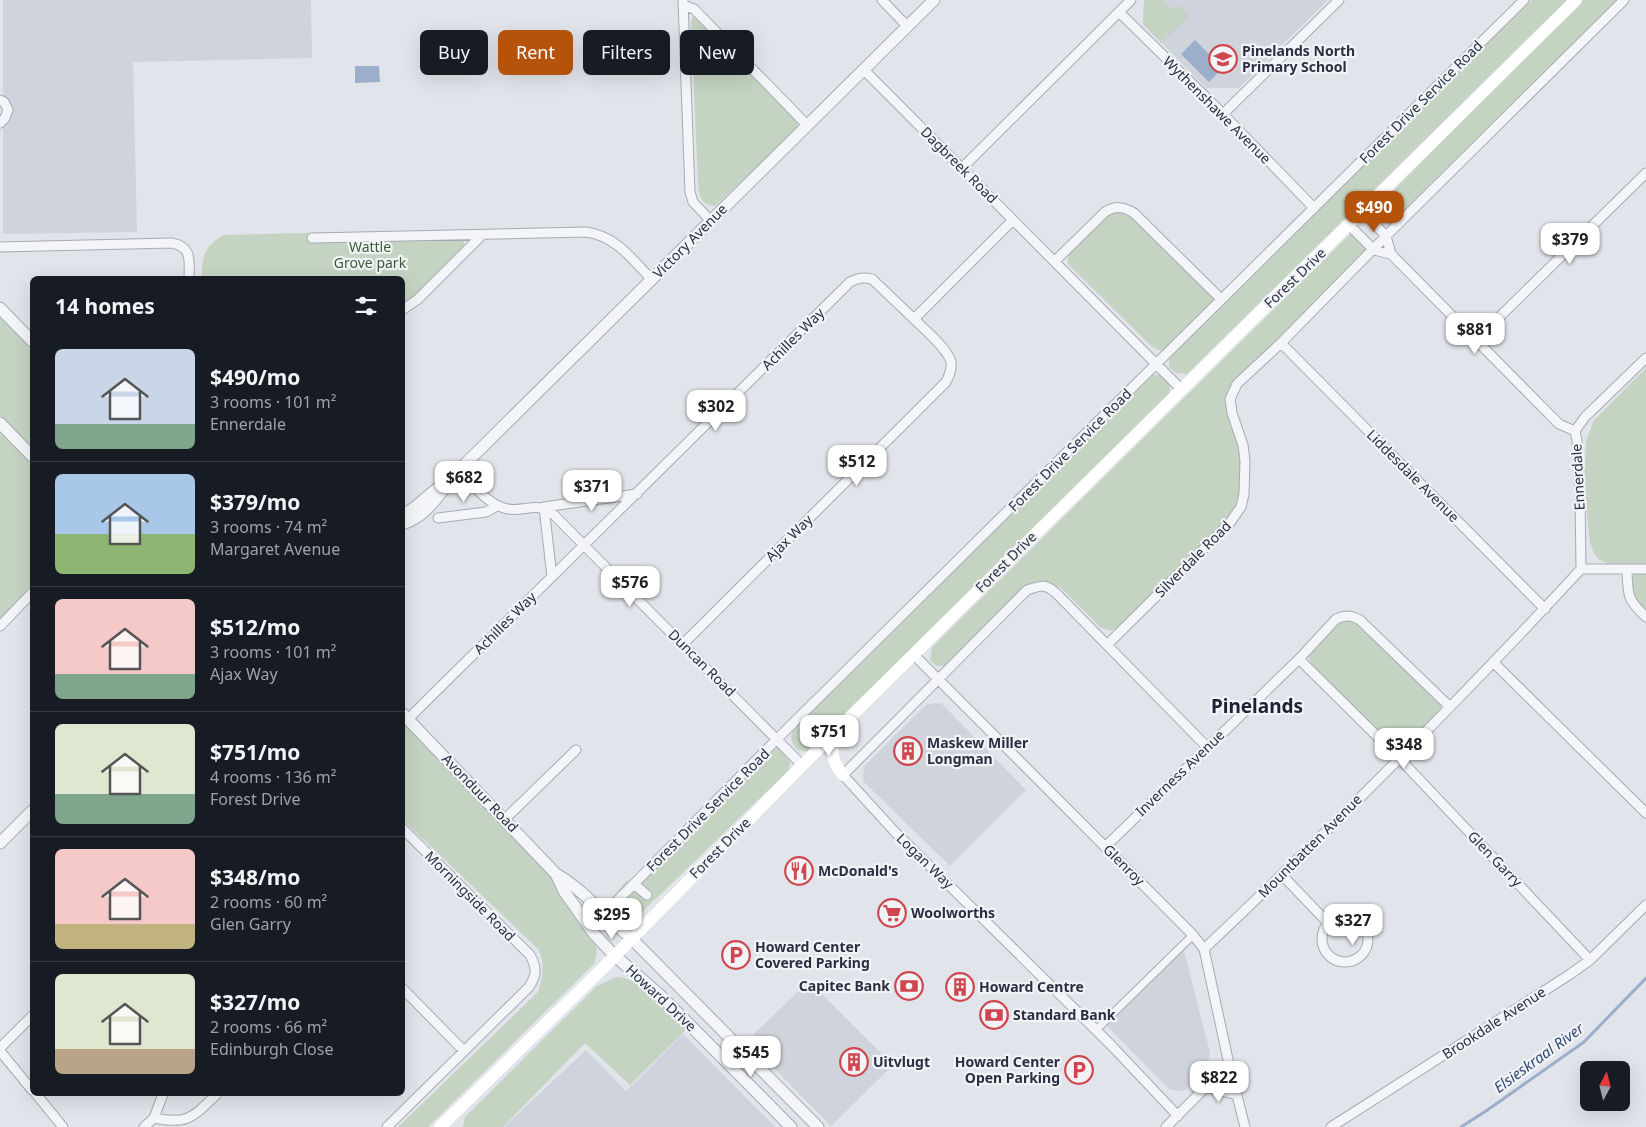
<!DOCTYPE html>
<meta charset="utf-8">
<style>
body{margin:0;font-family:"Noto Sans",sans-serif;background:#242831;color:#f1f3f6;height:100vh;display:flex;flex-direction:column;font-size:19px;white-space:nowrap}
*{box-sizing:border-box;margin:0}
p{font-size:16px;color:#9ea1a6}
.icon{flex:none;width:28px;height:28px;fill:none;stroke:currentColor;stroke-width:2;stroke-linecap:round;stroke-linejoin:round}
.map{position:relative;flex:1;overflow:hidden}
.panel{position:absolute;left:30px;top:276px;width:375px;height:820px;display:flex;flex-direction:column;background:#171b24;border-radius:8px;box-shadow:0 5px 20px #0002}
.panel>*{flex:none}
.guide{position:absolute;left:420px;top:30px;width:475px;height:45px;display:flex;gap:10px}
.needle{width:32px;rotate:7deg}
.fabs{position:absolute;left:1580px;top:1061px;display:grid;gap:10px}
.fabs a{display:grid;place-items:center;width:50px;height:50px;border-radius:8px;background:#171b24;box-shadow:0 5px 20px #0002;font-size:25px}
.price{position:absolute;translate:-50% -42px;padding:0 11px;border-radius:10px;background:#fff;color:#222;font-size:16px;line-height:32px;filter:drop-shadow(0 1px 2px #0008)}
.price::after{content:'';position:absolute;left:50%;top:30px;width:15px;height:11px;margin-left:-8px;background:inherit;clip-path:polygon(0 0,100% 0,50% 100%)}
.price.on{background:#b45309;color:#fff}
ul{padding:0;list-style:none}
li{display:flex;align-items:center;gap:15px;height:125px;padding:0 25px}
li+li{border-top:1px solid #363941}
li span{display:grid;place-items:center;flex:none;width:140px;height:100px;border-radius:8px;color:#555}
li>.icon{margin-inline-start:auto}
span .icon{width:60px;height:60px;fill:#fffc;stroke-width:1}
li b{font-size:21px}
h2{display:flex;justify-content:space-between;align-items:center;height:60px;padding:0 25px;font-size:21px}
.pill{padding:0 18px;border-radius:8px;background:#171b24;box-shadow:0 5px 20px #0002;font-size:18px;line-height:45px}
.pill.on{background:#b45309;color:#fff}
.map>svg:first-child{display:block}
</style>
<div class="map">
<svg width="1646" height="1127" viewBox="0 0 1646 1127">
<rect width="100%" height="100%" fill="#e1e4ea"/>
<path fill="#cfd3dc" d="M3 0H311L312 58 133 62 137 232 3 234Z
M1144 0H1328L1239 88H1206L1143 24Z
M941 703 1026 790 950 866 863 781 864 766 927 704Z
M1183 947 1210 1053 1206 1070 1184 1091 1170 1090 1104 1023Z
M809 981 893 1065 831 1126 754 1048V1034Z
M683 1034 775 1127H504L586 1050 626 1091Z"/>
<path fill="#c5d4c2" d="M1144 0H1162L1172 10 1178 5 1189 16 1161 43 1143 24Z
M1532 0H1567L1187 374 1176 373 1169 367V357Z
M1583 0H1619L1393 225 1383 223 1377 216 1378 206Z
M694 15H697L798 119 796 130 715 206C702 205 699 197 698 184L691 20Z
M1115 209 1128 211 1216 297 1215 301 1167 349C1159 352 1156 349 1150 345L1068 264V254Z
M391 231 394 239H460L464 241V249L414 298 403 304 402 279H202C202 256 203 248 223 235Z
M1349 235H1355L1366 246 1365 253 1236 381 1230 401 1245 446 1240 501 1223 527 1120 628C1112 631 1108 631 1100 627L1061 588 1047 583H1039L946 666H936L930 660 932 647Z
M0 315 32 348V448L0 415Z
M1646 368V565H1611L1600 560 1594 554 1590 542 1584 487 1586 441 1594 420Z
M1152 375H1162L1170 383 1169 395 808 752 797 750C792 743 790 739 792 731Z
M0 431 32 464V586L0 619Z
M1637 573H1646V614L1634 602 1630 579Z
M1342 620 1358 622 1441 702V711L1405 745 1398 746 1391 745 1310 663 1309 656 1312 650Z
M403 719 544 868 594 938C597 948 598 954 594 964L428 1127H398L538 992C543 976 545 966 539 950L403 820Z
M777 748 780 749 790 762 789 770 637 917C622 921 615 917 605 906L627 880 635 889 774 750Z
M617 977C644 978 669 1011 687 1029L630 1085 585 1043 503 1127H463L465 1117 597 986Z"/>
<path fill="#9caeca" d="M1195 40 1223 68 1209 82 1181 54Z
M355 66H379L380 82 355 83Z"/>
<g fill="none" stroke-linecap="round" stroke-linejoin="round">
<path stroke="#9caeca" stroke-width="3" d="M1461 1127 1486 1111 1584 1042 1646 978"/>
<defs>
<path id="pedestrian" d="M1096 1030 1193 935"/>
<path id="minor" d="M683 0 690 192 693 202 711 221
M882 0 907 26
M683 5 694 9 807 125
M1119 12 1223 114 1314 208
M864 70 1181 389
M0 100 4 102 8 110 5 118 0 123
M1223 114 1339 0
M962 168 1131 0
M1362 211 1386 236 1391 254
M1349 225 1374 250 1391 254 1559 424 1575 431
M312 238 586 232C616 236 632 259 652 280
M0 247 172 243C193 247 189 262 189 279
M1055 261 1105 212C1115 206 1123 206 1134 213L1221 299
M402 310 417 300 482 235
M1477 339 1646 173
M1281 343 1545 609
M1575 431 1577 440 1580 494 1581 569
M1575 431 1585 417 1646 358
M459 470C472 483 486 503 504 508 522 514 536 500 553 514L802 765
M438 518 486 512 497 506
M1581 569H1646
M1627 571C1628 596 1627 599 1646 617
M552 577 544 507 637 494
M0 626 32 593
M683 644 946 382C949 376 952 370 951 362 948 349 924 329 914 319
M1107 645 1229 524 1241 507 1244 494 1245 461 1243 445 1232 413 1230 399 1237 384 1281 343 1386 236 1624 0
M913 654 1193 935 1204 949 1229 1064 1245 1127
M1299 659 1399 758 1590 960
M1493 662 1646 813
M408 719 850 282C858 278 863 277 872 279L914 319 1013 220
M505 819 576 750
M1105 847 1299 659 1336 619C1346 615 1351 615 1360 620L1449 706
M1282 875 1328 923
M634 884 647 895
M617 901 777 739 1524 0
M1322 939a23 23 0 1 1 46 0a23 23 0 1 1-46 0Z
M1204 949C1333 827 1460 700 1581 569
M402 988 464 1051
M0 1048 32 1016
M0 1051 32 1090
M1206 1087 1237 1095
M36 1094 63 1127
M1178 1116 1111 1045 895 832 843 775 1027 590C1042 585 1046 583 1058 595L1207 747
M154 1118C188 1125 193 1117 217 1094
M144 1127 154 1118 163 1094
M387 1127 529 987C537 975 537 968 530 955L402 828
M1166 1127 1229 1064
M1331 1127 1569 975 1590 960 1646 905"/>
<path id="tertiary" d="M0 308 32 341
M0 423 32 456
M402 515C419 508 428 493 443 485
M402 524C430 516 441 489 459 470L934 0
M402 713 556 874C584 890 606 918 631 938L818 1127
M0 843 32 811
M556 874 564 891 595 935 614 955 663 998 791 1127"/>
</defs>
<use href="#pedestrian" stroke="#a6aab4" stroke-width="9"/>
<use href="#minor" stroke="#a6aab4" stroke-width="11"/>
<use href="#tertiary" stroke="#a6aab4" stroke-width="13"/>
<use href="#pedestrian" stroke="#f4f5f8" stroke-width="7"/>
<use href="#minor" stroke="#f4f5f8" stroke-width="9"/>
<use href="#tertiary" stroke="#f4f5f8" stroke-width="11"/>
<path stroke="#fff" stroke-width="12" d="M836 731C831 750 830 759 843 775
M440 1127 599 972 836 731 1576 0"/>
</g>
<defs>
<symbol id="school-ring" viewBox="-11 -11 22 22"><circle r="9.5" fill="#f1f3f7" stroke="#cf464e" stroke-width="1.5"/><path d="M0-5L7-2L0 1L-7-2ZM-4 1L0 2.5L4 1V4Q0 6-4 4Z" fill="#cf464e"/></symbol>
<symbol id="building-ring" viewBox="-11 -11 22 22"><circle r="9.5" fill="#f1f3f7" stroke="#cf464e" stroke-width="1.5"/><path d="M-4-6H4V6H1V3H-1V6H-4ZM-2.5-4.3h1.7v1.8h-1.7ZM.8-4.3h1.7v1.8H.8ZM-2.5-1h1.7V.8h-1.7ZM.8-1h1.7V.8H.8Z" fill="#cf464e"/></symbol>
<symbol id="restaurant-ring" viewBox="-11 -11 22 22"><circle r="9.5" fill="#f1f3f7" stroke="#cf464e" stroke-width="1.5"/><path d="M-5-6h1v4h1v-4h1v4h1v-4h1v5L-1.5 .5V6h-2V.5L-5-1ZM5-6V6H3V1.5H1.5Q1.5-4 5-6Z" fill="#cf464e"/></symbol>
<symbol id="supermarket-ring" viewBox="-11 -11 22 22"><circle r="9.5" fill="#f1f3f7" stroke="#cf464e" stroke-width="1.5"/><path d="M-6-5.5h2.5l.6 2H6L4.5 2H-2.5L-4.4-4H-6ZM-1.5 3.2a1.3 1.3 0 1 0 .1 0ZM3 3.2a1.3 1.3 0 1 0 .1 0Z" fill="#cf464e"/></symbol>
<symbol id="parking-ring" viewBox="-11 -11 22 22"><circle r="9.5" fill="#f1f3f7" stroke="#cf464e" stroke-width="1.5"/><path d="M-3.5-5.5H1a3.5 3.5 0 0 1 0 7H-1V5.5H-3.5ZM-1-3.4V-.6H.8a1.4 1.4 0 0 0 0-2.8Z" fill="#cf464e"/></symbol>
<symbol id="bank-ring" viewBox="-11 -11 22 22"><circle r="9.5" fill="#f1f3f7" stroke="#cf464e" stroke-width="1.5"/><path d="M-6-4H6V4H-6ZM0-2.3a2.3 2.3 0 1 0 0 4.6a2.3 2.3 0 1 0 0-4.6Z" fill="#cf464e"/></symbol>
</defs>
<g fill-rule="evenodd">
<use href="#school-ring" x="1207" y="43" width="32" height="32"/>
<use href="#building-ring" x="892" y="735" width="32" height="32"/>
<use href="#restaurant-ring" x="783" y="855" width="32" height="32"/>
<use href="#supermarket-ring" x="876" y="897" width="32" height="32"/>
<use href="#parking-ring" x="720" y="939" width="32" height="32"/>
<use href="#bank-ring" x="893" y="970" width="32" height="32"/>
<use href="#building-ring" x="944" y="971" width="32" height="32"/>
<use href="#bank-ring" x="978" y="999" width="32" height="32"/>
<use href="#building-ring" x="838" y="1046" width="32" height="32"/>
<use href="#parking-ring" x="1063" y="1054" width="32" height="32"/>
</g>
<g text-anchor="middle" stroke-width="4.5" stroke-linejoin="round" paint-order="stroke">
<g font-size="14" font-weight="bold" fill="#293042" stroke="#f1f3f7" text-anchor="start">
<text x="1242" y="56">Pinelands North<tspan x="1242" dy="16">Primary School</tspan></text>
<text x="927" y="748">Maskew Miller<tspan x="927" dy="16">Longman</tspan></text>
<text x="818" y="876">McDonald's</text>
<text x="911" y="918">Woolworths</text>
<text x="755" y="952">Howard Center<tspan x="755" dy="16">Covered Parking</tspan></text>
<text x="890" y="991" text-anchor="end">Capitec Bank</text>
<text x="979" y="992">Howard Centre</text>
<text x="1013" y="1020">Standard Bank</text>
<text x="873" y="1067">Uitvlugt</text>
<text x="1060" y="1067" text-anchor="end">Howard Center<tspan x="1060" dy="16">Open Parking</tspan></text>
</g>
<g font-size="14" fill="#293042" stroke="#f1f3f7">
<text transform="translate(1421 102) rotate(-45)" y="5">Forest Drive Service Road</text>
<text transform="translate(1217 110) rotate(45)" y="5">Wythenshawe Avenue</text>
<text transform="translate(959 165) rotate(45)" y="5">Dagbreek Road</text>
<text transform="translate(690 241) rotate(-45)" y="5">Victory Avenue</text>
<text transform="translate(1295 278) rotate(-44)" y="5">Forest Drive</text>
<text transform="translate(793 339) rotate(-45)" y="5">Achilles Way</text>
<text transform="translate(1070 450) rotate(-45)" y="5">Forest Drive Service Road</text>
<text transform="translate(1413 476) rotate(45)" y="5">Liddesdale Avenue</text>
<text transform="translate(1578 477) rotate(-93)" y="5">Ennerdale</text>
<text transform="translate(789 538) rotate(-45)" y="5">Ajax Way</text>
<text transform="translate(1193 559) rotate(-45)" y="5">Silverdale Road</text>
<text transform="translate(1006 562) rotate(-45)" y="5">Forest Drive</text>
<text transform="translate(505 623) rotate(-45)" y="5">Achilles Way</text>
<text transform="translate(702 663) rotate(45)" y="5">Duncan Road</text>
<text transform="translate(1180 773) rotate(-44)" y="5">Inverness Avenue</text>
<text transform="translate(480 793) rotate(46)" y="5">Avonduur Road</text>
<text transform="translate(708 810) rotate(-45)" y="5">Forest Drive Service Road</text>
<text transform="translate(1310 846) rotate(-45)" y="5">Mountbatten Avenue</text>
<text transform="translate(720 848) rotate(-45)" y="5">Forest Drive</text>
<text transform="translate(1495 859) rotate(46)" y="5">Glen Garry</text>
<text transform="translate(925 861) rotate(44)" y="5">Logan Way</text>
<text transform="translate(1124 865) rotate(45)" y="5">Glenroy</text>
<text transform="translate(470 896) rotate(45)" y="5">Morningside Road</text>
<text transform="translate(661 998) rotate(43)" y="5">Howard Drive</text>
<text transform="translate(1494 1023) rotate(-33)" y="5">Brookdale Avenue</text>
</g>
<g font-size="14" fill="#3a5e37" stroke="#f1f3f7">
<text x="370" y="252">Wattle<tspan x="370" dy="16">Grove park</tspan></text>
</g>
<g font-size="15" font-style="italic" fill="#334b76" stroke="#f1f3f7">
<text transform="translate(1539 1058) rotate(-36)" y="5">Elsieskraal River</text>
</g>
<g font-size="19" font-weight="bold" fill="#1c2133" stroke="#f1f3f7">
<text x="1257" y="713">Pinelands</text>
</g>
</g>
</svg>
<div class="fabs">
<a><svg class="needle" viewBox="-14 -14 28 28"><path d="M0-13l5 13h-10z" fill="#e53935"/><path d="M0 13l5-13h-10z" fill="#9ea1a6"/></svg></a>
</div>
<b class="price on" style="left:1374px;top:233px">$490</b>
<b class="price" style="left:1570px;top:265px">$379</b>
<b class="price" style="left:1475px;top:355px">$881</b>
<b class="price" style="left:716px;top:432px">$302</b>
<b class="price" style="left:857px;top:487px">$512</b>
<b class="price" style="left:464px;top:503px">$682</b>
<b class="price" style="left:592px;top:512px">$371</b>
<b class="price" style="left:630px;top:608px">$576</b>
<b class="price" style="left:829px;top:757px">$751</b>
<b class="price" style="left:1404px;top:770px">$348</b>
<b class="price" style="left:612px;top:940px">$295</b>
<b class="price" style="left:1353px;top:946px">$327</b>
<b class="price" style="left:751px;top:1078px">$545</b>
<b class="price" style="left:1219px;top:1103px">$822</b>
<div class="guide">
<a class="pill">Buy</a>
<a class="pill on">Rent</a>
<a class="pill">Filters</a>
<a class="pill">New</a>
</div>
<section class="panel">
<h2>14 homes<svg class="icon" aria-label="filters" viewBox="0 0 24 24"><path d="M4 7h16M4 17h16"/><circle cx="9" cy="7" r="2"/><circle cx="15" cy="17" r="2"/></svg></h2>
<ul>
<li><span style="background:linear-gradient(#c9d6e8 75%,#7fa58c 0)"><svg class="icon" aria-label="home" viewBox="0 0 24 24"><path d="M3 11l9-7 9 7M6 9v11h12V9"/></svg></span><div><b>$490/mo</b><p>3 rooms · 101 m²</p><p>Ennerdale</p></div></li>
<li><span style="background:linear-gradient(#a9c7e8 60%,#8fb573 0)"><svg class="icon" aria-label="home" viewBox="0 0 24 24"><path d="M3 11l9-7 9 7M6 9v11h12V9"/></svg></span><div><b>$379/mo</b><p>3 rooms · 74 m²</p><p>Margaret Avenue</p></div></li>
<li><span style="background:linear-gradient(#f6c9c9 75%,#7fa58c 0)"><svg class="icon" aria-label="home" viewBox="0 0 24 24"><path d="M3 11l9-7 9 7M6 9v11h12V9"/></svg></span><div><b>$512/mo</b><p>3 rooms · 101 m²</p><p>Ajax Way</p></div></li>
<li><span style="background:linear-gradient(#dfe7d0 70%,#7fa58c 0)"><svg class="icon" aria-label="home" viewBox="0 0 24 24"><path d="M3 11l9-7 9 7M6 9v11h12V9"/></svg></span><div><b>$751/mo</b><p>4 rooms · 136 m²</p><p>Forest Drive</p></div></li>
<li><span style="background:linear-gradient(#f6c9c9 75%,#c2b280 0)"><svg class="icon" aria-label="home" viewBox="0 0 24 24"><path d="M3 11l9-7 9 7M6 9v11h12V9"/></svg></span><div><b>$348/mo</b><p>2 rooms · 60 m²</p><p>Glen Garry</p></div></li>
<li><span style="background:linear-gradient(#dfe7d0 75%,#b9a48a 0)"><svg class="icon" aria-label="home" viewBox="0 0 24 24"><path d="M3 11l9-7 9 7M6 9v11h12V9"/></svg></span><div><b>$327/mo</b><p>2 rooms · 66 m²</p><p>Edinburgh Close</p></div></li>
</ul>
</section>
</div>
